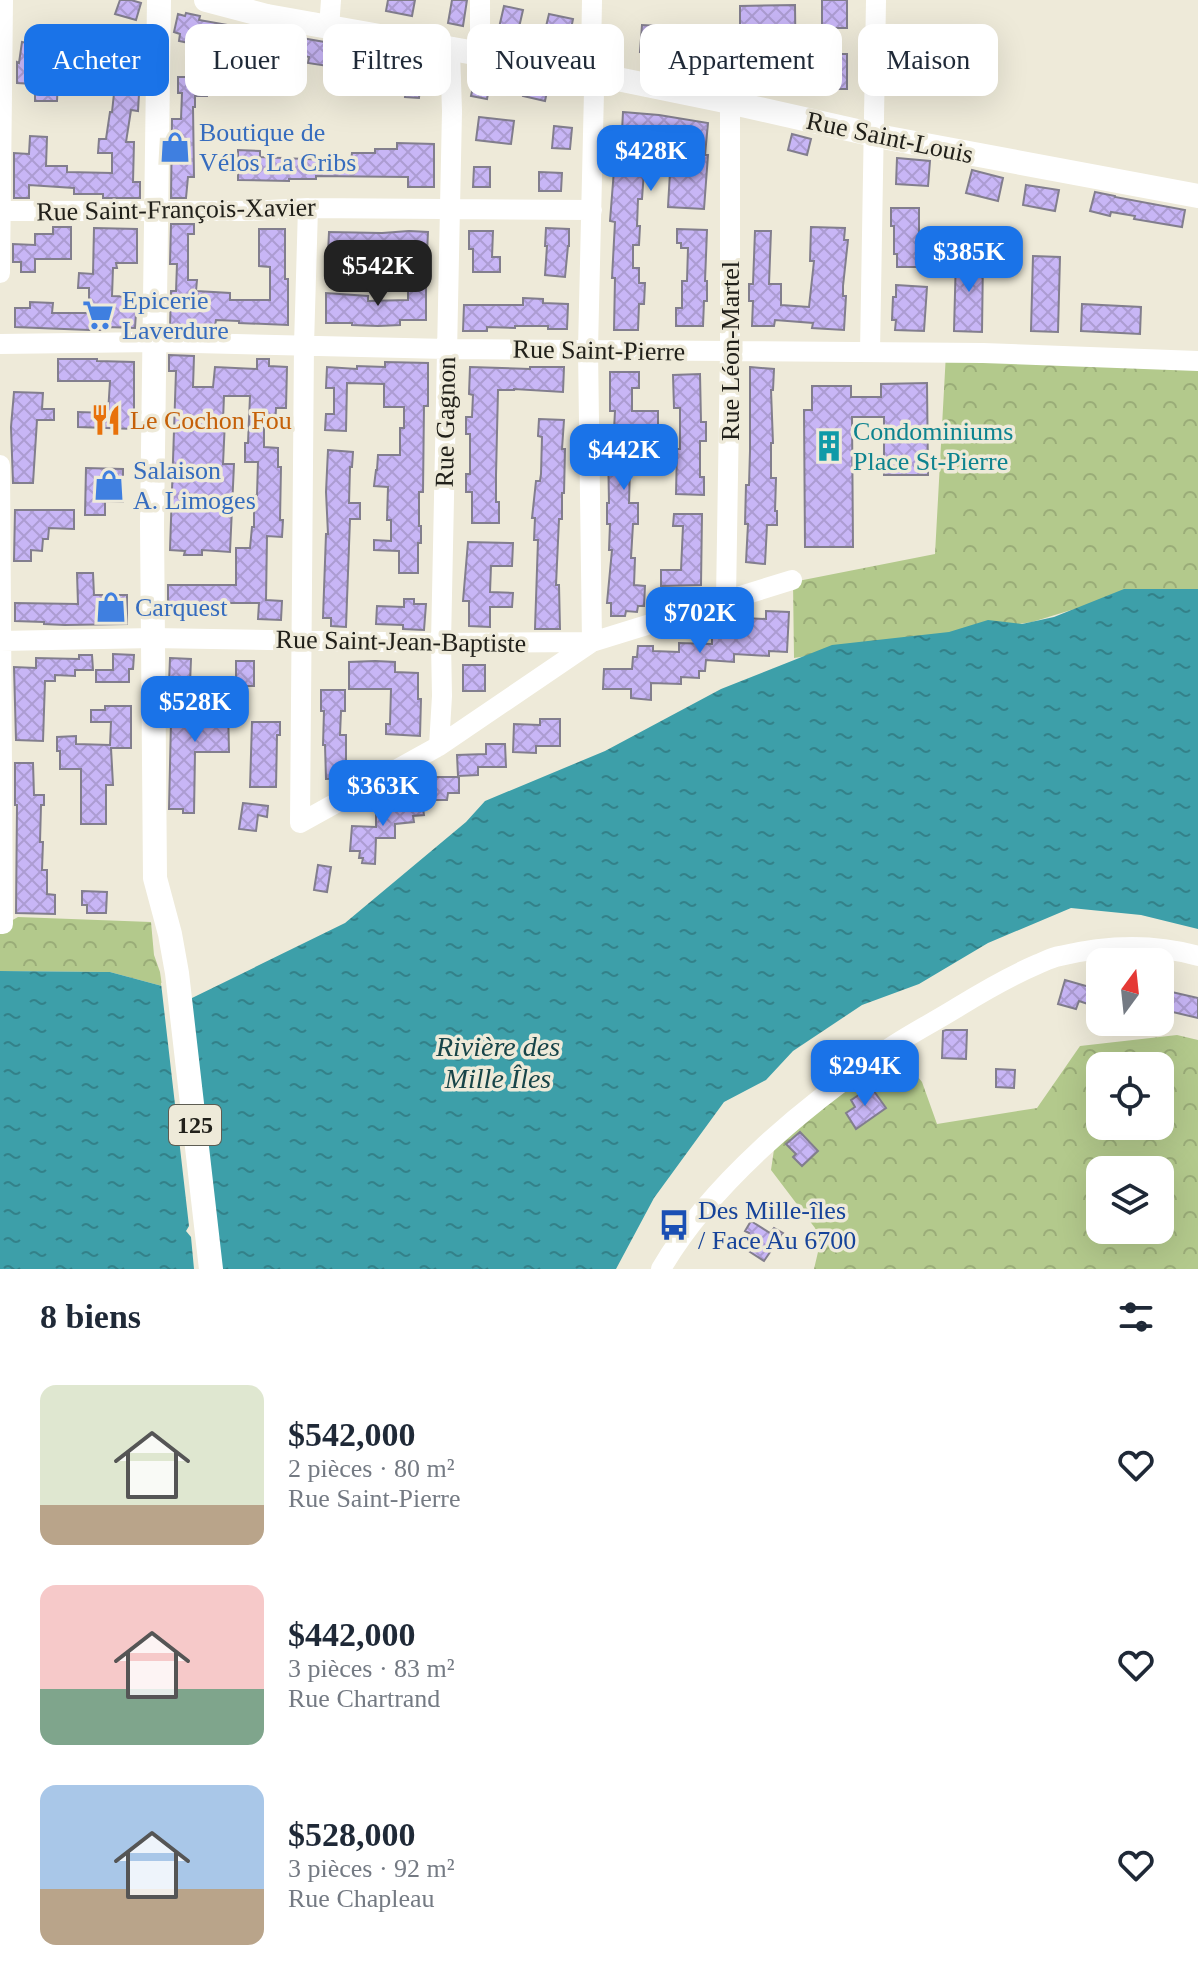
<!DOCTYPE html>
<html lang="fr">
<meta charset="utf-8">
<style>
body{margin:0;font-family:"Times New Roman",serif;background:#f2f2f3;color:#1f2937;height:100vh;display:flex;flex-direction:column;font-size:30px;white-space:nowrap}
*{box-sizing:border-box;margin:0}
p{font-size:26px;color:#747a83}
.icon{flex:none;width:44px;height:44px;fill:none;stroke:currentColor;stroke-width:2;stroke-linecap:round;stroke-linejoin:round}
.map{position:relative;height:1269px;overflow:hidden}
.side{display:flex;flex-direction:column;background:#fff;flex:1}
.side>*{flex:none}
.top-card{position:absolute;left:24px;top:24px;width:1150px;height:72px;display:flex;gap:16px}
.needle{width:52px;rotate:15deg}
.tools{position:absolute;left:1086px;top:948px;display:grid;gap:16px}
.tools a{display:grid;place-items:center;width:88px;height:88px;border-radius:16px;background:#fff;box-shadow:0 8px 32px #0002;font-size:40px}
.price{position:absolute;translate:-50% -68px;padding:0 18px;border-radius:16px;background:#1a73e8;color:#fff;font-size:26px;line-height:52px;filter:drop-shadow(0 2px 4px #0008)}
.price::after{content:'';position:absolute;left:50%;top:48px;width:24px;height:18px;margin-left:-12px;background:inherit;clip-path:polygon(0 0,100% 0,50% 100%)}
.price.active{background:#222;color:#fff}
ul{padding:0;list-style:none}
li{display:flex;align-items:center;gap:24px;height:200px;padding:0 40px}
li span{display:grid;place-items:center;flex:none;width:224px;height:160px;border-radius:16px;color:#555}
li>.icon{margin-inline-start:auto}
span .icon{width:96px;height:96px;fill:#fffc;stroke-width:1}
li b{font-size:34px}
h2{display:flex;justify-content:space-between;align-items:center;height:96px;padding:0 40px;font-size:34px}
.chip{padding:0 28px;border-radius:16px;background:#fff;box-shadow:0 8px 32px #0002;font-size:28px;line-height:72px}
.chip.active{background:#1a73e8;color:#fff}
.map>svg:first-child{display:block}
</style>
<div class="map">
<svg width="1198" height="1269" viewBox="0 0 1198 1269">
<defs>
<pattern id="forest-crowns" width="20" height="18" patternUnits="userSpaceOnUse" patternTransform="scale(2)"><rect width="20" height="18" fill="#b3c98c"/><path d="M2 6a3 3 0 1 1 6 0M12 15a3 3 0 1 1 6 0" fill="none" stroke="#9aac78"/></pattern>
<pattern id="water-ripples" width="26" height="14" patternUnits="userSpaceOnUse" patternTransform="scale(2)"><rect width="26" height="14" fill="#3d9fa9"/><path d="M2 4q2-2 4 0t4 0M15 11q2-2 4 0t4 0" fill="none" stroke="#338189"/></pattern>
<pattern id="building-cross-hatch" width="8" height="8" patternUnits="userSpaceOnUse" patternTransform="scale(2)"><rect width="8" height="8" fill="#c8b6f6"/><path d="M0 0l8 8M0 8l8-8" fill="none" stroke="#ac9cd2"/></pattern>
</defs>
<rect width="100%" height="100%" fill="#eeead9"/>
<path fill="url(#forest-crowns)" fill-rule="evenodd" d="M946 353 1198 369V593L1104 600 1032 622 794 658 793 582 935 554Z
M18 917 151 922 154 955 160 972 162 986 110 972 0 971V927Z
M1177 1035 1198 1040V1269H814L818 1252 815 1228 771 1170 778 1122 896 1050 922 1082 937 1124 1037 1108 1080 1046ZM1100 1066H1160V1126H1100ZM1100 1170H1160V1230H1100Z"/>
<path fill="url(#water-ripples)" d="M1124 589H1198V929L1141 915 1071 908 988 943 919 984 862 1005 793 1051 766 1080 724 1102 654 1198 616 1269H0V971L110 972 162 986 192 998 345 923 466 822 485 801 605 751 721 689 832 645 949 632 988 620 1022 624 1054 617Z"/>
<path fill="#eeead9" d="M164 982 188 993 220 1269H194L191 1237 186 1231 189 1226 161 983Z"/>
<path fill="url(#building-cross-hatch)" stroke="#827e8d" stroke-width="2" d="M120 0H131L141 3 136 20 115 14Z
M388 0H415L412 16 386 11Z
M452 0H467L463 26 448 23Z
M822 0H847V28H822Z
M795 5 796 90 764 92 763 78 739 77V68H696V61L666 60V54L640 52 642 25 661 26 660 36H696V30H740V6Z
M504 6 523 10 517 36 498 32Z
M186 13 200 16 199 20 359 48 351 87 338 84 341 68 308 63 309 57 269 48 268 55 243 50 244 48 190 39 189 43 179 41 180 34 174 32 178 14 185 16Z
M549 14 573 19 570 34 575 35 572 45 543 39Z
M22 42 38 45 36 57 59 58 57 101H35V84L17 83V62L19 63Z
M822 54H847V89H822Z
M116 55 142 61 135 94H139L138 111 131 110 126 142H134L133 182H140V198H103V194H74V188L29 185V198H14V153L29 154 30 136 47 137 46 166H67V172L112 173V153H98L99 139H106L110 112H112L116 75 112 74Z
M403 62 438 66 435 90 420 88 419 98 405 97 406 85 401 84Z
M477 69 549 82 545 101 523 96 524 90 490 83 487 99 471 96Z
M178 77H197V85L207 86V96H195V107H193L194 177H188L186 198H171L172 119H181L182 93H178Z
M623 112 659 115 708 123 705 155H708L704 209 668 207 670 172 644 171 642 199H638L637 226H640L639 245H633V268H639V283H645L644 304H639L638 330H614L615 278H612L615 222 610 221 614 170H620Z
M479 117 514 121 511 144 476 140Z
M554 126 572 128 570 149 552 148Z
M792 134 811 139 807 155 788 150Z
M397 143 434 144V187H408V177L316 176V179H289V181L238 180V150L260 151V157L351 161 352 153H375V149H397Z
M897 158 930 161 928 186 896 184Z
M474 167H490V187H473Z
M972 170 1003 178 998 201 966 193Z
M539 172 562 173 561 191H539Z
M1026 185 1059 190 1055 211 1023 205Z
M1095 192 1115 196V197L1185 210 1182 227 1134 219 1135 216 1111 212 1110 216 1090 211Z
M891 208H919V240L930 241V267H897V254H894V226H891Z
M171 224H194V234H188V280H197L196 291 230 293V300H270V267L259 266V229H285V279H288V325L239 323V321L216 320 215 326H199V329L170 328 171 291H176L177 264H170Z
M53 227H71V259H35V272H21V262H13V244L35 245V234H53Z
M811 227 845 228 844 240H848L843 286V296H846L844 330 812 328 813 323 775 320 774 326H752L753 301H749V284H753L755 231H771L769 284H781V305L809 307 814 261H810Z
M94 228 137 229V263H116L117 268H113L112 296 137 297 135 328 108 327V330H89L15 327V308H30V302L53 303 52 313H89V288H78L79 273 93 274Z
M546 228 569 229V246H568L565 277 545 275 547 246H545Z
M677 229 707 230 705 281H707V301H704L703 326H676V308H682V281H687L688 248H681V243H677Z
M409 231 428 232 427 253H403V259H382V255L328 254 329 232 382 233Z
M469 231H493L492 257H500V272H473V249H469Z
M956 256 983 257 982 332 954 331Z
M1033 256 1060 257 1058 332 1031 331Z
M408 278H426V320H400V325L378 326 352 325V323H326V293L368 296V301L408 300Z
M896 285 927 287 924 331 895 330 896 320H892L893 297H896Z
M523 298 543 299V303L568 304 567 329H548V326H515V328L487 327V331H463L464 305H523Z
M1082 304 1141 307 1140 334 1081 331Z
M169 355 194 356 193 387H213L215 367 257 369V359H269V366L287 367 286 408H276L275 428H264V447L278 448V467H281L280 520H283L282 537 267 536 266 600 282 601 281 620 258 619 259 603H221V617L168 616V585H236V548H250L252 527H254V495H257L258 462H245V443H248L250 396H224L223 420H225L223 464H234L230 552 202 550V555H184L185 551 170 550 176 371H169Z
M58 359H97V361L134 362V429L78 427V412L108 413 110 381H58Z
M385 362 428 363V406H424L423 492H419V526H421V543H418V573H399V551L374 550V540L391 541V520H387L388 487 374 486 376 470H377L378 455H400V428H404V407H384V384L347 383 346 431 325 430 326 414H334V388H326L327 367 357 369V366L385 367Z
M470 367 530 369V367H564L563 392 514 389V390H498L496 475V502H499V523H472V492H466V474H470V434H466V417H472L473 395 469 394Z
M750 367 774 369 773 390H771L773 443H771V478H776L775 511H777V525H767L765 564 746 562 748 524H745L746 485H749L750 451Z
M610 372H639V388H632V411H658V430L639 431V444H634V468H630L629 503H638V524H633L631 558H635L634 585 645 586 644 606H638L637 612 626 611 625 616H611V603H607L612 550H609L610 524H607V503H609L608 448H613L615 411H610Z
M700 374 701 422H706V441H700V477H704V495L676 494 677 449H680V408H674L673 375Z
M927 383 928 475H884V417H852L853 547H805L804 410H812V386H851V397H881V384Z
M14 392 43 393 42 409H54V420H37L33 483H13L11 427Z
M539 419 564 420 562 449H565L564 493H562V519H559L556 585H559L560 629H535L538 540H534L535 518H532L536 481H540L541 474 542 437 538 436Z
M328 450 353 452 352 467H350L349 503H360V519H350L346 627 331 626V618H323L326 534H328L326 492Z
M86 468 123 469V502L105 501V515H85Z
M15 510H74V529L49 528 48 539H43L42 551 31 550V561H14Z
M674 514H702L701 585 661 586V570H681L683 526H673Z
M468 542 513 543 512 566H491L490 592 513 593 512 607H490V627L469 626V601H463Z
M77 573H93L94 595H127V624L65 625 44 624V622L15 621V603L78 604Z
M404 599H414V604H426L424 630 403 629V625L376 624 377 606 404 607Z
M766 611 789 612 787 652 769 651V656L734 654V662L706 660 705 671H699V678L681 677V684L651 683V700L631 698V689H603L604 669H632L633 657H637L638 646H653V651L679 652V643L712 644V629L726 630V625L745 626V618L766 619Z
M113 654 134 655 133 669H129V682H96V670H113Z
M79 655H92L93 670H75V676L55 675V681H45L43 741 16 740 14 667 36 668V658L79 659Z
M170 658 191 659 190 684 169 683Z
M236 661H254V686H240V680H236Z
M375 661 395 662V672L418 673V699H421L420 736 386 734V724H390L391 689H349V662Z
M463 665H485V691H463Z
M214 690 215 708 228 707 229 752H195L194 813H183V809H169L171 721 185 722V691Z
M321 690H345V711H341L340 735H346V778L326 779 325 745H323L324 711H321Z
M105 706H131V748H111L113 785H106V824H81V769H60V751H57V737L76 736V744L110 745 111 722H91V710H105Z
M540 719H560V746H536V753L513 752 514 724 540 725Z
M252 722H280V735H277L276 787H250Z
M486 744H505L506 767H478V775L458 776 457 755 486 754Z
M15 763H33L34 795H44V805H41L40 842H43L42 870H47V894L55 895V914L16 913 17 805H15Z
M427 777H459V793H448L447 800H427Z
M421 796 424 815 413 816 414 822 395 824V838H376L375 864 362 863 363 858H359L360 851H350L352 826 376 827V810H404L402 799Z
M243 803 268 806 267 817 258 815 256 831 239 829Z
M318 865 331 867 327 892 314 890Z
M82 891 107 892 106 913H87V905H82Z
M1065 980 1100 990V1008L1079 1001 1076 1009 1058 1004Z
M1163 990 1198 998V1018L1160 1009Z
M946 1030H967L966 1059 942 1058 943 1031Z
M996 1069 1015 1070 1014 1088 996 1087Z
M871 1087 886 1108 856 1129 846 1113 855 1107 851 1100Z
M800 1132 818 1151 802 1166 793 1157 796 1154 786 1144Z
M751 1221 770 1233 774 1228 783 1233 764 1261 747 1250 752 1242 746 1238 749 1233 745 1231Z"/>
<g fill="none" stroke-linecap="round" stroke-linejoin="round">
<path stroke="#fff" stroke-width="20" d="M592 0 591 57 594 91 588 349 592 642
M329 28 331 0
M478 55 480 36V0
M308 208 304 345 300 823 439 746 592 642
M0 211H247L308 208 592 210
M0 273 3 0
M0 344 154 342 447 349 983 353 1198 361
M870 352 876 0
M0 465 3 924H0
M726 599 730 351V102
M0 641 153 638 441 643 592 642 792 580
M439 746 442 696 441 643 452 111 450 50
M661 1269C710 1184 805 1106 885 1051 908 1035 934 1022 958 1007 984 991 1010 976 1038 964 1045 961 1053 957 1060 956 1106 945 1153 943 1198 956"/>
<path stroke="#fff" stroke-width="24" d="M159 0 152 525 155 878 170 934 177 973 211 1269
M206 0 267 16 593 74 720 100 888 138 1198 196"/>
</g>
<defs>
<symbol id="shop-bare" viewBox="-9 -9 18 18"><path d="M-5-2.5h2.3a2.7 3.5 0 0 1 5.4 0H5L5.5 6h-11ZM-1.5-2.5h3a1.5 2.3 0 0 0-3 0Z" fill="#3f7fe0" stroke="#eeead9" stroke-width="2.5" paint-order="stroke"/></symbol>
<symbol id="supermarket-bare" viewBox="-9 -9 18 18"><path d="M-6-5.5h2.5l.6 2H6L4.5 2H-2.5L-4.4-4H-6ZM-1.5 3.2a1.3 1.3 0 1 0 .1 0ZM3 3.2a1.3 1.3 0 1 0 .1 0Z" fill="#3f7fe0" stroke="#eeead9" stroke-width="2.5" paint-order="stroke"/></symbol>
<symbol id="restaurant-bare" viewBox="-9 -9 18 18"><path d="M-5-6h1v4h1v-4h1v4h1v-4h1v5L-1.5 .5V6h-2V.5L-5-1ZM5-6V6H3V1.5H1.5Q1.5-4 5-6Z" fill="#e8710a" stroke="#eeead9" stroke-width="2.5" paint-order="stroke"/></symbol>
<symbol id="building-bare" viewBox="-9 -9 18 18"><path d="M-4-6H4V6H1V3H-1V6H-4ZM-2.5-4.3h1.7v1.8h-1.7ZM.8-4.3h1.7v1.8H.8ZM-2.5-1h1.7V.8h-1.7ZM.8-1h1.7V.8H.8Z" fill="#0f9aa8" stroke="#eeead9" stroke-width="2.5" paint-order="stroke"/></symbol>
<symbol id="bus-bare" viewBox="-9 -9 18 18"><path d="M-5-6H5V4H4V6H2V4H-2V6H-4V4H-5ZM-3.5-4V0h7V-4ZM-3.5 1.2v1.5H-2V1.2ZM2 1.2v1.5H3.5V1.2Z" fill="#1a4fb4" stroke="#eeead9" stroke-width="2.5" paint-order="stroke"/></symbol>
</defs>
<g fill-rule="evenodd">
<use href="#shop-bare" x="153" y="125" width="44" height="44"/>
<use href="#supermarket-bare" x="76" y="293" width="44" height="44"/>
<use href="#restaurant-bare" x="84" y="398" width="44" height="44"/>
<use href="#building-bare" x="807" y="424" width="44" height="44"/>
<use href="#shop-bare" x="87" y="463" width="44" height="44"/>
<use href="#shop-bare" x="89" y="585" width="44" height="44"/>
<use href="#bus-bare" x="652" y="1203" width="44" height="44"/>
</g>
<g text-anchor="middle" stroke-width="7" stroke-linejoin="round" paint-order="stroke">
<rect fill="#eeead9" stroke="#5e5d53" stroke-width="2" x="169" y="1105" width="52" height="40" rx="6"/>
<g font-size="24" font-weight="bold" fill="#21201a">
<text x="195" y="1133">125</text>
</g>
<g font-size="26" fill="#366cbe" stroke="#eeead9" text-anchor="start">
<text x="199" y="141">Boutique de<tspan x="199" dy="30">Vélos La Cribs</tspan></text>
<text x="122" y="309">Epicerie<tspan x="122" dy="30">Laverdure</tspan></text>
<text x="133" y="479">Salaison<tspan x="133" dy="30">A. Limoges</tspan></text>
<text x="135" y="616">Carquest</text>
</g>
<g font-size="26" fill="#21201a" stroke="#eeead9">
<text transform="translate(890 137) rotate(12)" y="9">Rue Saint-Louis</text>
<text transform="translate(176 209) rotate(-1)" y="9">Rue Saint-François-Xavier</text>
<text transform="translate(599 350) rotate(1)" y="9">Rue Saint-Pierre</text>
<text transform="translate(730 351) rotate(-90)" y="9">Rue Léon-Martel</text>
<text transform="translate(445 422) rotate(-89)" y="9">Rue Gagnon</text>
<text transform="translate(401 641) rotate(1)" y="9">Rue Saint-Jean-Baptiste</text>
</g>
<g font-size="26" fill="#c56008" stroke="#eeead9" text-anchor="start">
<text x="130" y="429">Le Cochon Fou</text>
</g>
<g font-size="26" fill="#0d838f" stroke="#eeead9" text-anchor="start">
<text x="853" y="440">Condominiums<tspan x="853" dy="30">Place St-Pierre</tspan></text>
</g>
<g font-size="26" fill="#164399" stroke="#eeead9" text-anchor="start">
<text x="698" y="1219">Des Mille-îles<tspan x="698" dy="30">/ Face Au 6700</tspan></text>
</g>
<g font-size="28" font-style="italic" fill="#174448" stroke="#eeead9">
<text x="498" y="1056">Rivière des<tspan x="498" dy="32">Mille Îles</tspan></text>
</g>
</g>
</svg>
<div class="tools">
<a><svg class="needle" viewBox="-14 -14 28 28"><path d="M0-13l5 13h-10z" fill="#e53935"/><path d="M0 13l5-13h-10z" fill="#747a83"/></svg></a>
<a><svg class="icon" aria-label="locate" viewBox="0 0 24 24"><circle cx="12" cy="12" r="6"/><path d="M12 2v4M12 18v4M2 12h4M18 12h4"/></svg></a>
<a><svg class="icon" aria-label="layers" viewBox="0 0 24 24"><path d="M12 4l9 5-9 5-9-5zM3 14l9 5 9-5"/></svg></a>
</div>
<b class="price" style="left:651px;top:193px">$428K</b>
<b class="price" style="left:969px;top:294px">$385K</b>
<b class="price active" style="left:378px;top:308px">$542K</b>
<b class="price" style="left:624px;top:492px">$442K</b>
<b class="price" style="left:700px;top:655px">$702K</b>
<b class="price" style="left:195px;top:744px">$528K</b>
<b class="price" style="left:383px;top:828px">$363K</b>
<b class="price" style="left:865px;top:1108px">$294K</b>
<div class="top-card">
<a class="chip active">Acheter</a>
<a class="chip">Louer</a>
<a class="chip">Filtres</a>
<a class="chip">Nouveau</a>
<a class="chip">Appartement</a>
<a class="chip">Maison</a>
</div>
</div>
<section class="side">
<h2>8 biens<svg class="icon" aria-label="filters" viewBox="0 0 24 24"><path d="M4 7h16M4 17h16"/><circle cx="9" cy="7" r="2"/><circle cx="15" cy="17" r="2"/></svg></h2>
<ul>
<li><span style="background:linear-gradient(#dfe7d0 75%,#b9a48a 0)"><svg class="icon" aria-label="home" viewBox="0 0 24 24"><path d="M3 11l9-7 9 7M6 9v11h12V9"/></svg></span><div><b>$542,000</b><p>2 pièces · 80 m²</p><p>Rue Saint-Pierre</p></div><svg class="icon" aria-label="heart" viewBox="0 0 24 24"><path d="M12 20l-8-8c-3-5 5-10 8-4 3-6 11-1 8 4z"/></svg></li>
<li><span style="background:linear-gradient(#f6c9c9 65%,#7fa58c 0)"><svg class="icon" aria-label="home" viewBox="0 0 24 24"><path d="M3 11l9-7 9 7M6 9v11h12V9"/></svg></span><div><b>$442,000</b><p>3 pièces · 83 m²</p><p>Rue Chartrand</p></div><svg class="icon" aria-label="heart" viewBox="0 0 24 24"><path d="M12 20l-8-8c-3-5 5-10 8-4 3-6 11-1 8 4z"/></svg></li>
<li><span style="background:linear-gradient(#a9c7e8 65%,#b9a48a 0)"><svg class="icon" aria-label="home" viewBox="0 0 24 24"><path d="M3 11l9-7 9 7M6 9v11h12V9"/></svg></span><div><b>$528,000</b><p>3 pièces · 92 m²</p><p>Rue Chapleau</p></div><svg class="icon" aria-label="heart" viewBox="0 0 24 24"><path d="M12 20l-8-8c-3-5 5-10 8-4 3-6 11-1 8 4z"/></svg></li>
</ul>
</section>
